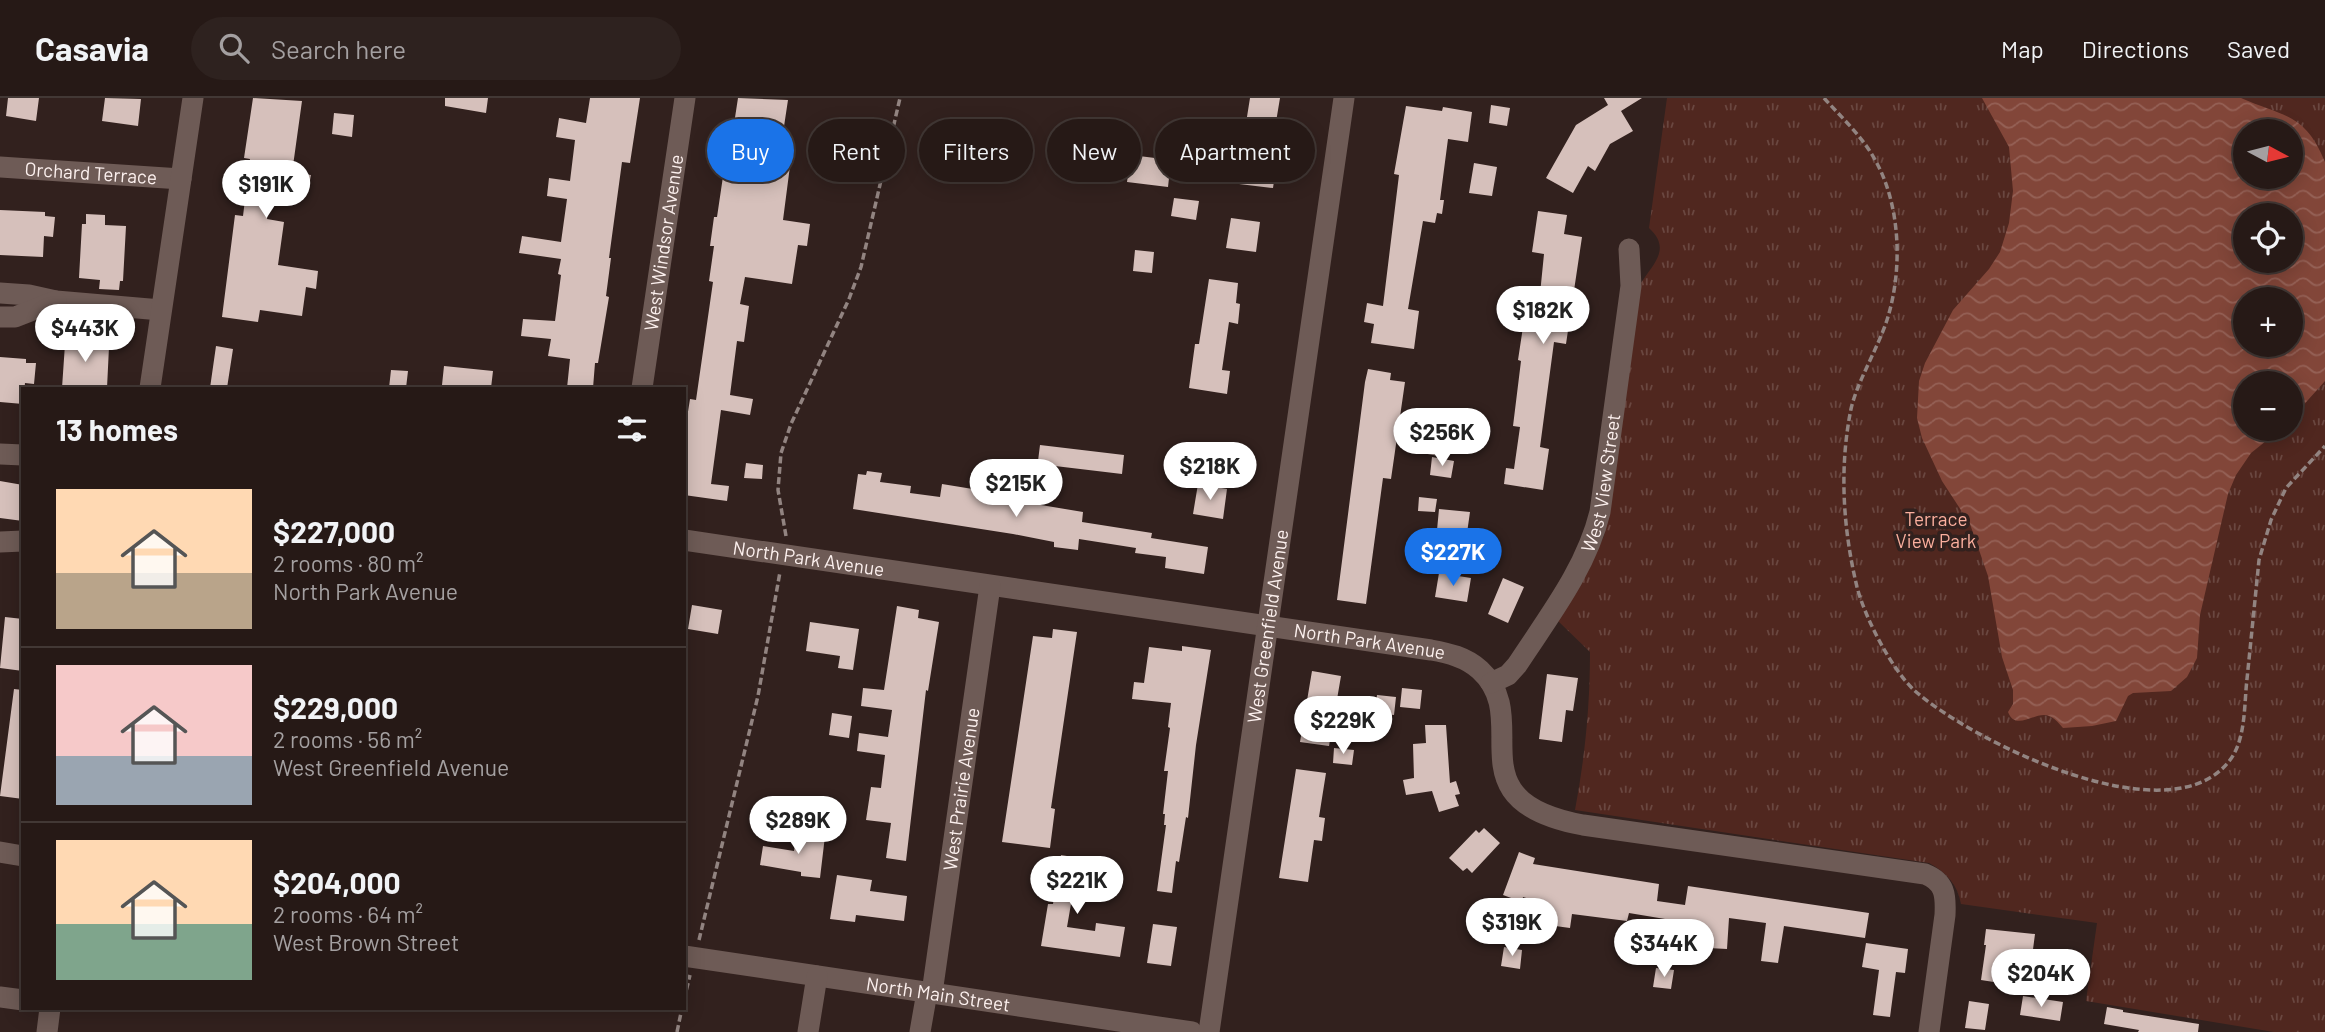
<!DOCTYPE html>
<meta charset="utf-8">
<style>
body{margin:0;font-family:Barlow,sans-serif;background:#2e221f;color:#f1f3f6;height:100vh;display:flex;flex-direction:column;font-size:26px;white-space:nowrap}
*{box-sizing:border-box;margin:0}
p{font-size:23px;color:#a4a0a1}
.icon{flex:none;width:38px;height:38px;fill:none;stroke:currentColor;stroke-width:2;stroke-linecap:round;stroke-linejoin:round}
.map{position:relative;flex:1;overflow:hidden}
.details{position:absolute;left:21px;top:289px;width:665px;height:623px;display:flex;flex-direction:column;background:#261916;border-radius:0px;box-shadow:0 4px 18px #0003,0 0 0 2px #423835}
.details>*{flex:none}
.hud{position:absolute;left:707px;top:21px;width:665px;height:63px;display:flex;gap:14px}
.needle{width:46px;rotate:97deg}
.controls{position:absolute;left:2233px;top:21px;display:grid;gap:14px}
.controls a{display:grid;place-items:center;width:70px;height:70px;border-radius:50%;background:#261916;box-shadow:0 4px 18px #0003,0 0 0 2px #423835;font-size:35px}
.price{position:absolute;translate:-50% -60px;padding:0 16px;border-radius:24px;background:#fff;color:#222;font-size:23px;line-height:46px;filter:drop-shadow(0 2px 4px #0008)}
.price::after{content:'';position:absolute;left:50%;top:42px;width:21px;height:16px;margin-left:-10px;background:inherit;clip-path:polygon(0 0,100% 0,50% 100%)}
.price.on{background:#1a73e8;color:#fff}
ul{padding:0;list-style:none}
li{display:flex;align-items:center;gap:21px;height:175px;padding:0 35px}
li+li{border-top:2px solid #423835}
li span{display:grid;place-items:center;flex:none;width:196px;height:140px;border-radius:0px;color:#555}
li>.icon{margin-inline-start:auto}
span .icon{width:84px;height:84px;fill:#fffc;stroke-width:1}
li b{font-size:30px}
h2{display:flex;justify-content:space-between;align-items:center;height:84px;padding:0 35px;font-size:30px}
.chip{padding:0 24px;border-radius:32px;background:#261916;box-shadow:0 4px 18px #0003,0 0 0 2px #423835;font-size:24px;line-height:63px}
.chip.on{background:#1a73e8;color:#fff}
header{display:flex;align-items:center;gap:42px;box-sizing:border-box;height:98px;padding:0 35px;background:#261916;border-bottom:2px solid #423835}
header strong{font-size:33px}
nav{display:flex;gap:38px;margin-inline-start:auto;font-size:24px}
.search{width:490px;height:63px;background:#2e221f;display:flex;align-items:center;gap:18px;box-sizing:border-box;padding:0 24px;border-radius:38px;color:#a4a0a1;font-size:26px}
.map>svg:first-child{display:block}
</style>
<header>
<strong>Casavia</strong>
<div class="search"><svg class="icon" aria-label="search" viewBox="0 0 24 24"><circle cx="10" cy="10" r="6"/><path d="M15 15l6 6"/></svg>Search here</div>
<nav><a>Map</a><a>Directions</a><a>Saved</a></nav>
</header>
<div class="map">
<svg width="2325" height="934" viewBox="0 0 2325 934">
<defs>
<pattern id="park-tufts" width="24" height="20" patternUnits="userSpaceOnUse" patternTransform="scale(1.75)"><rect width="24" height="20" fill="#50271f"/><path d="M3 7l-1-3M5 7V3M7 7l1-3M15 17l-1-3M17 17v-4M19 17l1-3" fill="none" stroke="#6a4740"/></pattern>
<pattern id="water-waves" width="16" height="10" patternUnits="userSpaceOnUse" patternTransform="scale(1.75)"><rect width="16" height="10" fill="#824639"/><path d="M0 5q4-4 8 0t8 0" fill="none" stroke="#956156"/></pattern>
</defs>
<rect width="100%" height="100%" fill="#32211e"/>
<path fill="url(#park-tufts)" fill-rule="evenodd" d="M1667 0H2325V934H2274L2086 903 2097 825 1961 806C1958 787 1946 774 1929 765L1575 712C1585 659 1590 608 1590 554L1557 522 1584 480 1604 438 1641 185C1653 166 1672 151 1649 130ZM2245 33H2291V79H2245ZM2245 117H2291V163H2245ZM2245 201H2291V247H2245ZM2245 285H2291V331H2245Z"/>
<path fill="url(#water-waves)" fill-rule="evenodd" d="M1982 0H2241C2284 19 2305 15 2325 64V283L2291 321V285H2245V331H2281L2251 355 2236 377 2228 396 2200 517 2197 560 2187 579 2171 593 2133 595 2128 598 2116 623 2092 628 2063 630C2058 624 2052 617 2044 617 2031 617 2015 632 2008 614L2013 606V592L2002 559 1988 478 1970 426 1942 383 1922 340 1917 320 1919 283 1925 265 1953 212 1989 171 2000 154 2009 125 2013 93 2009 49ZM2245 33H2291V79H2245ZM2245 117H2291V163H2245ZM2245 201H2291V247H2245Z"/>
<path fill="#d6c0bb" d="M8 0H39L36 23 6 18Z
M105 0 141 1 138 28 102 23Z
M253 0 302 3 292 75 311 77 308 93 272 87 267 121 284 124 278 167 318 173 316 191 306 189 302 218 260 212 258 224 222 219 235 117 243 118 250 61 244 60Z
M445 0H488L486 15 445 8Z
M590 0H640L630 65 622 64 609 160H611L606 198 609 199 598 265H595L593 290H567L570 261 548 258 551 241 521 238 523 221 555 223 561 177 558 176 561 161 519 155 522 138 561 144 567 101 547 98 549 80 570 83 575 42 556 39 559 20 586 25Z
M738 0 788 2 783 35H779L775 66 790 68 783 122 810 126 807 148 798 147 792 186 745 179 740 206 749 208 744 244 737 243 730 297 753 301 750 317 721 312 711 386 729 388 727 403 684 397V339L690 301 696 302 713 184 709 183 714 148H710L714 119H717L729 38 732 39Z
M1250 0H1280L1275 30 1246 25Z
M1604 0H1642L1621 13 1633 33 1610 46 1595 73 1588 68 1573 95 1546 80 1576 27 1608 7Z
M1491 7 1510 10 1507 28 1489 25Z
M1406 8 1442 13 1443 9 1472 14 1468 44 1448 41 1440 102H1444L1442 116 1437 115 1435 125 1423 123 1408 211 1419 213 1414 251 1371 245 1374 226 1364 224 1367 205 1383 208 1399 77 1394 76Z
M334 15 354 17 352 39 332 36Z
M1131 57 1171 62 1168 89 1127 84Z
M1230 57 1277 63 1273 90 1239 86V82L1227 80Z
M1474 65 1497 69 1492 98 1469 95Z
M1174 100 1199 103 1196 122 1171 118Z
M0 112 45 114V118L55 119 53 139 44 138 43 159 0 157Z
M1538 113 1567 117 1564 136 1582 139 1566 246 1554 244 1540 349 1549 351 1543 392 1504 386 1506 370 1514 371 1520 329 1513 328 1521 263 1518 262 1523 229 1535 230 1540 196 1544 156 1532 154Z
M86 116 105 117V127L126 128 123 183H120L119 192 99 191 100 182 79 180 82 126H86Z
M1231 120 1260 124 1256 154 1226 150Z
M1135 152 1154 154 1152 175 1133 173Z
M1209 181 1238 185 1236 205 1240 206 1238 226 1229 224 1222 272 1230 273 1227 296 1189 290 1195 246H1199Z
M69 237 88 238V247L109 249 107 290H62L65 246H68Z
M216 248 233 251 227 290H210Z
M0 259 26 261V265H36L34 286 25 285 23 306 0 304Z
M444 268 493 273 491 290 442 287Z
M1368 271 1391 275 1390 282 1405 284 1391 381 1383 380 1366 506 1337 502 1365 284Z
M391 272 408 273 406 290H389Z
M1426 333 1447 336 1444 359 1422 355Z
M1040 347 1124 357 1122 376 1055 368V374L1037 371Z
M1432 359 1454 363 1451 380 1430 377Z
M746 365 763 367 762 381 744 380Z
M867 373 882 375 880 384 911 388 910 395 940 399 942 386 985 393 986 383 1007 386 1006 398 1042 403 1041 407 1083 414 1082 424 1152 435 1151 440 1208 449 1204 476 1165 470 1166 459 1135 455 1136 450 1079 441 1078 452 1054 449V444L1013 436 853 411 858 376 866 377Z
M0 383 23 387V423L0 420Z
M1198 386 1227 391 1223 421 1193 416Z
M1419 399 1437 401 1435 414 1418 413Z
M1439 411 1470 414 1467 435 1437 432Z
M1439 475 1471 480 1467 504 1435 499Z
M1503 480 1524 489 1508 525 1488 516Z
M692 507 722 512 718 536 688 531Z
M897 508 919 512 918 520 939 524 928 593 926 592 906 763 886 760 891 725 866 722 871 689 881 690 885 657 857 653 859 635 888 639 892 612 861 608 863 590 884 592Z
M5 519 23 521V573L0 570Z
M810 524 859 531 853 572 838 570 840 558 806 553Z
M1053 531 1077 534 1051 710 1055 711 1050 750 1002 744 1033 538 1052 540Z
M1182 548 1211 552 1196 647 1188 720 1186 719 1179 764 1176 763 1172 795 1157 793 1166 727H1164L1165 716H1163L1168 673H1164L1170 630 1168 629 1171 605 1132 601 1134 584 1144 585 1149 549 1182 553Z
M1312 573 1341 578 1329 648 1300 644Z
M1547 576 1578 580 1573 613 1566 612 1562 644 1539 641Z
M1402 590 1422 592 1420 611 1400 609Z
M14 591 23 592V701L0 698Z
M1377 597 1396 599 1394 617 1375 615Z
M832 615 852 618 849 640 829 637Z
M1425 627H1446L1450 685 1456 683 1460 696 1455 697 1459 708 1439 714 1432 693 1406 697 1403 682 1414 680 1413 646 1426 645Z
M1334 650 1354 652 1352 667 1333 665Z
M1296 671 1326 675 1319 719 1325 720 1322 743 1314 742 1308 784 1279 780Z
M1484 730 1500 745 1472 775 1467 770 1463 773 1449 760 1476 732 1479 735Z
M797 734 825 738 820 780 801 778V774L760 767 763 748 794 753Z
M1519 754 1535 760 1533 766 1659 786 1657 803 1685 807 1688 788 1869 815 1865 840 1784 828 1778 865 1761 863 1766 825 1729 820 1727 851 1708 850 1710 835 1664 828 1665 821 1629 815 1627 823 1572 816 1570 830 1548 827 1551 809 1523 799 1522 804 1503 797Z
M1061 757 1091 762 1088 785 1075 783 1067 829 1095 833 1096 825 1125 829 1120 859 1041 848 1048 806H1053Z
M837 777 872 782 870 793 907 798 904 823 856 817 855 824 830 821Z
M1153 826 1177 829 1171 868 1147 865Z
M1986 831 2035 836 2032 859 2022 858 2021 867 2003 865 2000 885 1981 882 1986 847H1984Z
M1866 845 1908 851 1905 875 1896 874 1890 919 1873 917 1879 872 1862 869Z
M1504 849 1522 852 1520 871 1501 868Z
M1656 870 1674 872 1671 891 1653 889Z
M2023 898 2063 904 2060 923 2020 917Z
M1969 903 1989 906 1985 932 1965 930Z
M2107 909 2123 912V914L2199 926 2198 934H2138L2139 932 2104 926Z"/>
<g fill="none" stroke-linecap="round" stroke-linejoin="round">
<path stroke="#928481" stroke-width="3.5" stroke-dasharray="7 3.5" stroke-linecap="butt" d="M1824 0C1841 19 1861 37 1874 60 1901 106 1903 172 1887 222 1878 250 1857 284 1851 311 1839 370 1843 431 1857 489 1865 520 1892 572 1915 593 1972 643 2170 742 2230 662 2246 641 2244 607 2247 581 2251 542 2255 502 2259 462L2271 422 2286 390 2325 348
M786 438 778 392 781 355 791 326 849 201 861 169 900 0
M699 842 758 598 780 474
M684 902 690 877
M677 934 682 910"/>
<g stroke="#6e5b56" stroke-width="21">
<path id="s1" d="M0 69 181 81"/>
<path d="M0 195 29 197 56 203 161 212"/>
<path d="M0 219H15L56 203"/>
<path d="M150 290 193 0"/>
<path id="s2" d="M642 290 685 0"/>
<path d="M0 356 23 357"/>
<path id="s3" d="M684 442 1431 552C1448 555 1466 559 1480 572 1536 623 1449 702 1583 727L1925 776C1945 784 1946 797 1945 817L1929 934"/>
<path d="M0 444 23 443"/>
<path id="s4" d="M1491 585 1508 577 1517 567C1549 518 1586 471 1600 414L1631 188 1629 151"/>
<path d="M0 754 23 758"/>
<path id="s5" d="M684 858 1192 934"/>
<path id="s6" d="M932 895 990 488"/>
<path d="M0 899 23 902"/>
<path d="M47 934 50 910"/>
<path d="M808 934 817 878"/>
<path d="M920 934 927 894"/>
<path id="s7" d="M1209 934 1344 0"/>
</g>
</g>
<g text-anchor="middle" stroke-width="7" stroke-linejoin="round" paint-order="stroke">
<g font-size="19" fill="#fcf0ee" stroke="#32211e">
<text dy="7" stroke="none"><textPath href="#s1" startOffset="91">Orchard Terrace</textPath></text>
<text dy="7" stroke="none"><textPath href="#s2" startOffset="147">West Windsor Avenue</textPath></text>
<text dy="7" stroke="none"><textPath href="#s4" startOffset="236">West View Street</textPath></text>
<text dy="7" stroke="none"><textPath href="#s3" startOffset="126">North Park Avenue</textPath></text>
<text dy="7" stroke="none"><textPath href="#s7" startOffset="410">West Greenfield Avenue</textPath></text>
<text dy="7" stroke="none"><textPath href="#s3" startOffset="693">North Park Avenue</textPath></text>
<text dy="7" stroke="none"><textPath href="#s6" startOffset="206">West Prairie Avenue</textPath></text>
<text dy="7" stroke="none"><textPath href="#s5" startOffset="257">North Main Street</textPath></text>
</g>
<g font-size="19" fill="#fbaf9e" stroke="#32211e">
<text x="1936" y="428">Terrace<tspan x="1936" dy="22">View Park</tspan></text>
</g>
</g>
</svg>
<div class="controls">
<a><svg class="needle" viewBox="-14 -14 28 28"><path d="M0-13l5 13h-10z" fill="#e53935"/><path d="M0 13l5-13h-10z" fill="#a4a0a1"/></svg></a>
<a><svg class="icon" aria-label="locate" viewBox="0 0 24 24"><circle cx="12" cy="12" r="6"/><path d="M12 2v4M12 18v4M2 12h4M18 12h4"/></svg></a>
<a>+</a>
<a>−</a>
</div>
<b class="price" style="left:266px;top:122px">$191K</b>
<b class="price" style="left:1543px;top:248px">$182K</b>
<b class="price" style="left:85px;top:266px">$443K</b>
<b class="price" style="left:1442px;top:370px">$256K</b>
<b class="price" style="left:1210px;top:404px">$218K</b>
<b class="price" style="left:1016px;top:421px">$215K</b>
<b class="price on" style="left:1453px;top:490px">$227K</b>
<b class="price" style="left:1343px;top:658px">$229K</b>
<b class="price" style="left:798px;top:758px">$289K</b>
<b class="price" style="left:1077px;top:818px">$221K</b>
<b class="price" style="left:1512px;top:860px">$319K</b>
<b class="price" style="left:1664px;top:881px">$344K</b>
<b class="price" style="left:2041px;top:911px">$204K</b>
<div class="hud">
<a class="chip on">Buy</a>
<a class="chip">Rent</a>
<a class="chip">Filters</a>
<a class="chip">New</a>
<a class="chip">Apartment</a>
</div>
<section class="details">
<h2>13 homes<svg class="icon" aria-label="filters" viewBox="0 0 24 24"><path d="M4 7h16M4 17h16"/><circle cx="9" cy="7" r="2"/><circle cx="15" cy="17" r="2"/></svg></h2>
<ul>
<li><span style="background:linear-gradient(#ffd9b3 60%,#b9a48a 0)"><svg class="icon" aria-label="home" viewBox="0 0 24 24"><path d="M3 11l9-7 9 7M6 9v11h12V9"/></svg></span><div><b>$227,000</b><p>2 rooms · 80 m²</p><p>North Park Avenue</p></div></li>
<li><span style="background:linear-gradient(#f6c9c9 65%,#9aa5b1 0)"><svg class="icon" aria-label="home" viewBox="0 0 24 24"><path d="M3 11l9-7 9 7M6 9v11h12V9"/></svg></span><div><b>$229,000</b><p>2 rooms · 56 m²</p><p>West Greenfield Avenue</p></div></li>
<li><span style="background:linear-gradient(#ffd9b3 60%,#7fa58c 0)"><svg class="icon" aria-label="home" viewBox="0 0 24 24"><path d="M3 11l9-7 9 7M6 9v11h12V9"/></svg></span><div><b>$204,000</b><p>2 rooms · 64 m²</p><p>West Brown Street</p></div></li>
</ul>
</section>
</div>
